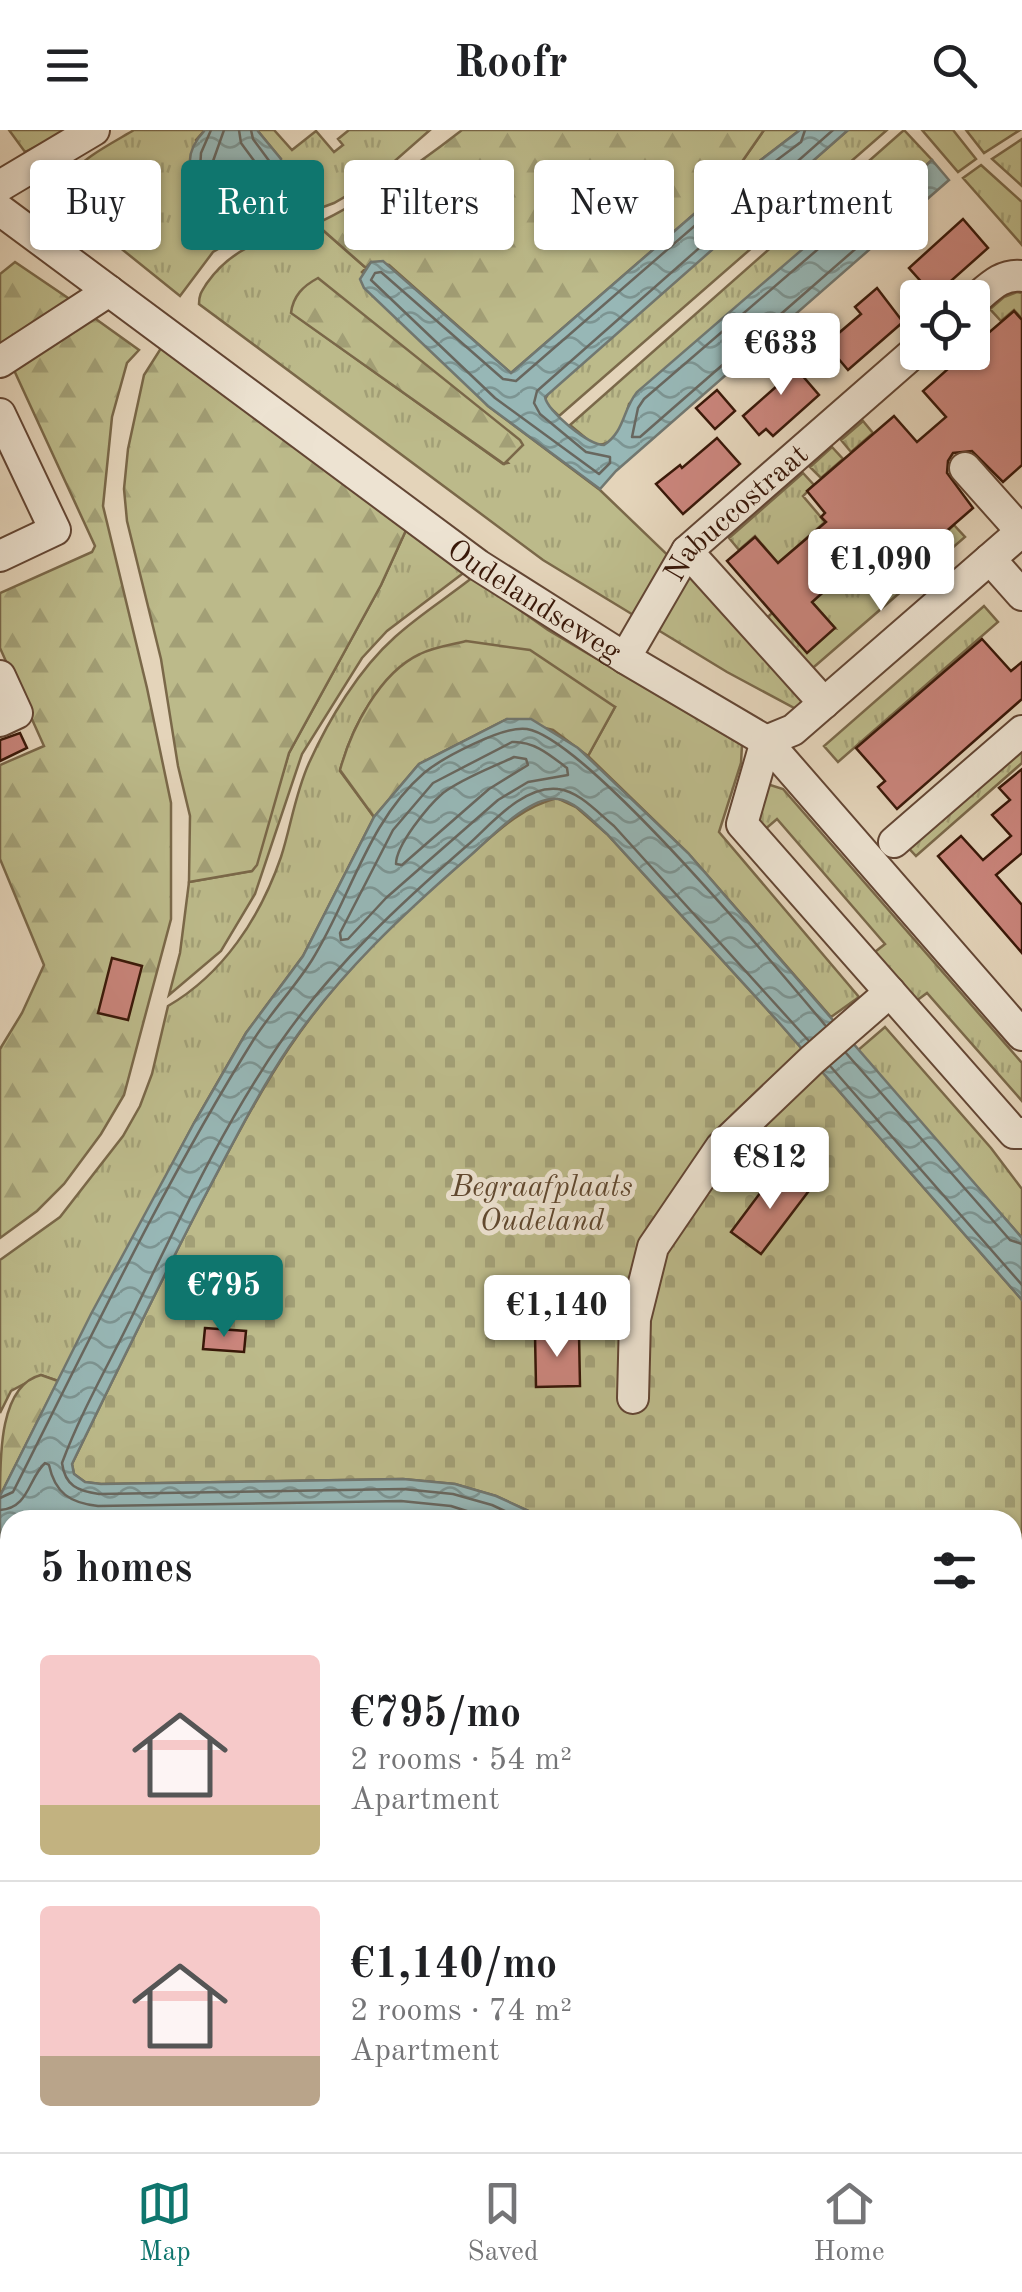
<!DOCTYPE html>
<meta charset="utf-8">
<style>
body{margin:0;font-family:"Old Standard TT",serif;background:#f2f2f2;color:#202124;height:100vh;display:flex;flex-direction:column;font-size:38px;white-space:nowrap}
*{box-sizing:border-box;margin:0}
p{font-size:32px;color:#757577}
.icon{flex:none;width:55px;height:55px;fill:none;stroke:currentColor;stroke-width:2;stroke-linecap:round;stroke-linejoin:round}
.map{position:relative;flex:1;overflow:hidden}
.side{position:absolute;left:0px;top:1380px;width:1022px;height:642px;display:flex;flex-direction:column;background:#fff;border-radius:30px 30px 0 0;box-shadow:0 2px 8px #0004}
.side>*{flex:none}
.guide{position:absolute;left:30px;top:30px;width:962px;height:90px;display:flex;gap:20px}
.fabs{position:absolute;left:900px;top:150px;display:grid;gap:20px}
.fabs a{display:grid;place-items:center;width:90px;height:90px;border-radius:10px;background:#fff;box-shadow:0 2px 8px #0004;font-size:50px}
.price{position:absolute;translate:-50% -85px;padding:0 22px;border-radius:10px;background:#fff;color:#222;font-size:32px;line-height:65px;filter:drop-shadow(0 2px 5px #0008)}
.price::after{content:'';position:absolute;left:50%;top:60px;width:30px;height:22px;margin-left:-15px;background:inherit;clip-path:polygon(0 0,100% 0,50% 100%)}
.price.active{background:#0f766e;color:#fff}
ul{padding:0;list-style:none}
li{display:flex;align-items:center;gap:30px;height:250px;padding:0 40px}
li+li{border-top:2px solid #e0e0e0}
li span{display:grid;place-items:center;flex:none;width:280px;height:200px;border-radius:10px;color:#555}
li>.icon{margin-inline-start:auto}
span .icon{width:120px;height:120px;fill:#fffc;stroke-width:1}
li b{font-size:42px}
h2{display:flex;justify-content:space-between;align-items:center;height:120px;padding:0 40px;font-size:42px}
.tag{padding:0 35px;border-radius:10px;background:#fff;box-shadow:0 2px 8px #0004;font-size:35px;line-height:90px}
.tag.active{background:#0f766e;color:#fff}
header{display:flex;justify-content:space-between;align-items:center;height:130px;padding:0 40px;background:#fff;font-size:45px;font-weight:800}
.dock{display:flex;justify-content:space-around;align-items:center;height:140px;border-top:2px solid #e0e0e0;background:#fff;font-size:28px;color:#757577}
.dock a{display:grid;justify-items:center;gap:5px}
.dock .active{color:#0f766e}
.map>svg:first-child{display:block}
</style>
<header><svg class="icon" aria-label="menu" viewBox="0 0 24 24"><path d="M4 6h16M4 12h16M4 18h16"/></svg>Roofr<svg class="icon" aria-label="search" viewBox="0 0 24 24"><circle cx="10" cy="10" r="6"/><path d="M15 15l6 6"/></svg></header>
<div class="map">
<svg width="1022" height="2022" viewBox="0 0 1022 2022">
<defs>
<pattern id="grass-tufts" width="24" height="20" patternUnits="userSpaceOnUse" patternTransform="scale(2.5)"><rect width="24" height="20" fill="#bcba8a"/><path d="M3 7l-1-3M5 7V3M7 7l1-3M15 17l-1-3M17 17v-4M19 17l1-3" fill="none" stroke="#a29f76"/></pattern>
<pattern id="forest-firs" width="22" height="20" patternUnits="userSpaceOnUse" patternTransform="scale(2.5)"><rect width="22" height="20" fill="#bcba8a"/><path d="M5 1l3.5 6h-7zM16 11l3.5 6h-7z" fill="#a29f76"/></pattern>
<pattern id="cemetery-stones" width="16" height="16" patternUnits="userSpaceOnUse" patternTransform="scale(2.5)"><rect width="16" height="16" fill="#bcba8a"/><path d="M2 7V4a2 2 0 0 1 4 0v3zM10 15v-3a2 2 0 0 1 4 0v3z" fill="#a29f76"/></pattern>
<pattern id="water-waves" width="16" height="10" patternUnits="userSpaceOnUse" patternTransform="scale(2.5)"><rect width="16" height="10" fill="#97b7b6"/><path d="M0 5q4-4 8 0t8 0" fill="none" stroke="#7c9492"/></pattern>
</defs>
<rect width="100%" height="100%" fill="#e4d4ba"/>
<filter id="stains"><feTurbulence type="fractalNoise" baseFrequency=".002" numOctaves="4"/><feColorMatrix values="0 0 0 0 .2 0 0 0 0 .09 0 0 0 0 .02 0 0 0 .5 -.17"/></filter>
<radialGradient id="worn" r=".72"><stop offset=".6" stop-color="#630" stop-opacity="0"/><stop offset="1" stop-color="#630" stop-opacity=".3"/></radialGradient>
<path fill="url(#grass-tufts)" stroke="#7a6849" stroke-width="2.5" fill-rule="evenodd" d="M9 0H79L47 20 43 13 25 22Z
M134 0H205L196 10 246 68C262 58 276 48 281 29L257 0H274L292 20 316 1 334 22 343 15 338 9 349 0H430L372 51 334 73 234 110 213 122 180 166 72 79C69 70 63 57 68 48 78 30 116 11 134 0Z
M764 0H800L723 59Z
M848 0H887L559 286 544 272 548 263Z
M904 0 932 30 892 66 841 86 629 274C624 293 619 316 594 315L570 295Z
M922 0H953L976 29 958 42Z
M966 0H1020L984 23Z
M1022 9V56L992 29Z
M981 35 1022 72V115L963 48Z
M316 94 366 138 362 142 488 276 600 360 814 566 798 580 727 542 543 430 199 174C199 164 202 161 207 153 236 112 272 109 316 94ZM318 149 333 162 508 333 503 334 292 183Z
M1017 162 1022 163V189L1014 180 1001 191 990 179 1004 167Z
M863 291 873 303 851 322 841 310Z
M832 317 843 329 821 348 810 337Z
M803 343 814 355 803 366 825 392 778 433 755 406 739 420 729 408Z
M954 395 965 407 943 426 932 415Z
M407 398 466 441 387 501 362 528 302 624 255 764 221 821 169 865 180 823 189 752 252 741 289 623 381 455Z
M924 422 935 433 913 452 903 441Z
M859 431 882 456 894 447 904 459 807 543 761 493 772 483 835 498 812 472Z
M473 447 548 500 742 615 741 633 719 702 859 867 831 887 688 723 588 626 615 577 434 519C383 538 353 591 340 641L374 687 303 826 246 903 194 993 58 1251 41 1245 11 1261 0 1283V1130L60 1087 123 1006 140 976 152 944 168 876C223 844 260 788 281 727 291 696 295 664 309 633 329 589 359 539 395 507 419 485 448 467 473 447Z
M984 476 998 492 838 632 824 616Z
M1022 607V633L916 726 902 711Z
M767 654 783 659 1022 933V971L927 863 912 874 871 825 885 814 777 689 763 701 757 695Z
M885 897 991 1018 1022 1059V1108L857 921Z
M0 1603 10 1609V1774L0 1768Z
M104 2013H153L169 2022H121Z
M688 2013H800L817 2022H715Z
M876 2013H953L966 2022H890Z"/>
<path fill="url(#forest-firs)" stroke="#7a6849" stroke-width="2.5" d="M462 0H764L723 59 511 243 389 135 371 132 366 138 316 94C370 68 416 36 462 0Z
M15 132 71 170 0 216V144Z
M318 148 520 310 523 315 504 334 291 183C293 166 303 156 318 148Z
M93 187 139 220 127 233 112 287 103 376 147 558 171 673V789L124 965 101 1004 64 1054 37 1081 0 1108V919L22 883 44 835 0 729V635L44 616 0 518V463L92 422 95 416 13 238Z
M163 215 407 398 381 455 289 623 257 735 252 741 189 752 190 686 178 636 161 529 127 391 124 359 128 319 144 245Z
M466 511 530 520 615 577 588 626 553 600 507 589 419 634 374 687 340 640C351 600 379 543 420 524 434 517 451 515 466 511Z
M41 1245 58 1251 0 1366C0 1324 0 1255 41 1245Z
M1012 1718 1022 1728V1783L1013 1759Z
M1022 1975V2022H966L953 2013 1012 2012 1013 1982Z
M800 2013H876L890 2022H817Z"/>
<path fill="url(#cemetery-stones)" stroke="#7a6849" stroke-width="2.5" d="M557 668 576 677 607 704 775 888 1022 1170V1613L1012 1608V1390H548L496 1366 455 1354 403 1349 101 1354 85 1352 74 1344 72 1334C116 1243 160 1152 207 1062 233 1013 258 964 289 918 336 848 396 789 459 735 490 709 517 678 557 668Z"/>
<path fill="url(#water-waves)" stroke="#717770" stroke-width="2.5" d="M205 0H257L281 29C260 104 150 59 205 0Z
M800 0H848L545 267C547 281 588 315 604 315 625 301 622 281 637 262L841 86 892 66 932 30 949 50 616 341 600 359 488 276 364 158 360 149 371 132 383 131 511 243 723 59Z
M507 589H531L578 618 688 723 1022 1108V1170L775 888 607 704C594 693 576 671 558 669 530 665 490 708 471 725 404 783 339 844 289 917 258 963 233 1013 207 1062 160 1152 116 1243 72 1334L74 1344 85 1352 101 1354 403 1349 455 1354 496 1366 548 1390H10V1420L0 1424V1366L91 1184 194 993 246 903 303 826 374 687 419 634Z
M0 1467 10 1468V1609L0 1603Z
M1013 1609 1022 1613V1659L1013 1655Z
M1013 1759 1022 1783V1975L1013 1982Z"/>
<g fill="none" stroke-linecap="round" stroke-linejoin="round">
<path stroke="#68675f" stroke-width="2.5" d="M211 0 201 23 200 39 213 52 237 60 259 47 270 32 253 9 251 0
M224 0 212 34 220 42 236 47 255 32 241 13 239 0
M805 0 801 12 729 66 516 251 503 249 381 142 375 143 371 150 495 268 599 344 610 333V327L586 322 540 284 534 273 537 261 833 0
M887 79 893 80 892 87 640 307H632L638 278 644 269 846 95Z
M512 612C534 611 550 625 567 638L568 645 528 652 498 670 386 768 348 809 341 810 340 803 393 700 433 653Z
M514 627 526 629 528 635 489 659 402 735 396 734C396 715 428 676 443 663 463 648 491 638 514 627Z
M846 923 1010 1110 1022 1114
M831 937 1022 1155
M0 1368 13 1362C90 1209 164 1053 254 909 272 881 295 857 312 830 350 769 368 691 424 643 442 628 504 595 527 599 586 609 779 840 825 895
M0 1380C29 1378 28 1349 45 1333L49 1335C55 1363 70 1373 98 1376L401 1371 451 1376 495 1390
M143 1390 342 1385 437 1390
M524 1390 492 1375 453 1364 403 1359 99 1364C78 1361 65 1356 62 1333 82 1279 113 1227 137 1176 181 1086 225 992 282 910 336 833 400 774 470 713 492 693 524 655 558 659 579 661 599 684 614 696L808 910"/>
</g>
<path fill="#ca857c" stroke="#381708" stroke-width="2.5" d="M963 89 988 118 934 166 909 138Z
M877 158 903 192 848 240 826 214 861 184 855 177Z
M1014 181 1022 190V335L1003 352 972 321 953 323 948 331 947 343 973 378 882 457 859 430 812 472 835 498 807 523 727 431 755 407 778 433 826 392 821 387 825 383 807 361 894 286 917 312 946 287 923 261 967 222H972V217Z
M782 222 819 265 773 306 766 299 759 305 743 286 778 255 764 238Z
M717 260 735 281 715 299 696 278Z
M717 308 740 334 683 384 656 354 680 335 682 338Z
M982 509 1011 541 1022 532V569L897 679 878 657 885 651 856 618Z
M20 603 27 618 0 631V610Z
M1022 639V723L996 745 1022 775V823L938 726 961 706 983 730 1011 706 992 685 1010 670 999 658Z
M112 828 142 836 128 890 98 883Z
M778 1039 808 1062 761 1124 731 1102Z
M205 1198 246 1201 244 1222 203 1219Z
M579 1203 580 1256 536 1257 535 1204Z"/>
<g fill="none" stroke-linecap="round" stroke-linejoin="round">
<defs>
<g id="minor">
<path d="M0 56 94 0"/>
<path id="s1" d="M0 80 478 435 625 528 766 611 1022 905"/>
<path d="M972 172C988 159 1001 143 1022 146"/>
<path d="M0 232 109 161"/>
<path d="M0 284 55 400 0 426"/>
<path d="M965 338 1022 402"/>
<path d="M687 421 824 573"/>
<path d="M990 429 1022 465"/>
<path id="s2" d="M625 528 687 421 918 219"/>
<path d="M0 546 17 583 0 591"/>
<path d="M766 611 742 694 1014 1003H1022"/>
<path d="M766 611 793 600 1022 401"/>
<path d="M894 712 1022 601"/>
<path d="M633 1268 635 1189 653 1117 721 1017 812 930 890 862"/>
</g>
<path id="major" d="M604 2012 640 2022
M232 2022 285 2012"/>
<path id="highway" d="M0 1819 10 1825
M0 1895 10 1901
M0 1976 10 1982
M60 2012 77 2022
M195 2012 211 2022
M320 2012 336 2022"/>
</defs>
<use href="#minor" stroke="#634634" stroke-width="34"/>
<use href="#major" stroke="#381708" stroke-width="41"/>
<use href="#highway" stroke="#381708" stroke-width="49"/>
<use href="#minor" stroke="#ede3d2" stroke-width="30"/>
<use href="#major" stroke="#e2ba7d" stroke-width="38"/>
<use href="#highway" stroke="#e2ba7d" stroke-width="45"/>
</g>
<g text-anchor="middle" stroke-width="10" stroke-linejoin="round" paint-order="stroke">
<g font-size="30" fill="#381708" stroke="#ede3d2">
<text dy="10" stroke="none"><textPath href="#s2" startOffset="185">Nabuccostraat</textPath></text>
<text dy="10" stroke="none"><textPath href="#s1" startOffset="662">Oudelandseweg</textPath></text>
</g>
<g font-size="30" font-style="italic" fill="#60482f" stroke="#ede3d2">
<text x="542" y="1066">Begraafplaats<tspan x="542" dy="34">Oudeland</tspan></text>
</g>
</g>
<rect width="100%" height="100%" filter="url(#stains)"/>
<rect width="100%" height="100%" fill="url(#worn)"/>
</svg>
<div class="fabs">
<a><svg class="icon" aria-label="locate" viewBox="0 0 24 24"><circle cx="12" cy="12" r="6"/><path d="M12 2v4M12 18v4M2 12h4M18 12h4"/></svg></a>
</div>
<b class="price" style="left:781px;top:268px">€633</b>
<b class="price" style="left:881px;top:484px">€1,090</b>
<b class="price" style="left:770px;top:1082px">€812</b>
<b class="price active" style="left:224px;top:1210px">€795</b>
<b class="price" style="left:557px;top:1230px">€1,140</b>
<div class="guide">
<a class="tag">Buy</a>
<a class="tag active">Rent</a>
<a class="tag">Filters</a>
<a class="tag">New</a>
<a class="tag">Apartment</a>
</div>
<section class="side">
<h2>5 homes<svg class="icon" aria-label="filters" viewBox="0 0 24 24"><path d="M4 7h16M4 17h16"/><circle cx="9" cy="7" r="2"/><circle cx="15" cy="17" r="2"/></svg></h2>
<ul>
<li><span style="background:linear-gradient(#f6c9c9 75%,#c2b280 0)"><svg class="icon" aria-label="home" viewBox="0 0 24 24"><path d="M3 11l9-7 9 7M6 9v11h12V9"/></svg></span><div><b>€795/mo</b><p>2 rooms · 54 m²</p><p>Apartment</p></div></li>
<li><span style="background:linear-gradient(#f6c9c9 75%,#b9a48a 0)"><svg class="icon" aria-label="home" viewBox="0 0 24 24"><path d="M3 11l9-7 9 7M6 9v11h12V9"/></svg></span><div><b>€1,140/mo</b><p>2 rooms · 74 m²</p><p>Apartment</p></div></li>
</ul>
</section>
</div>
<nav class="dock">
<a class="active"><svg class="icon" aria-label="map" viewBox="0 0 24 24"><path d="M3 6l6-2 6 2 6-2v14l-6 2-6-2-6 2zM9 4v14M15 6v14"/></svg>Map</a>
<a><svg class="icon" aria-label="saved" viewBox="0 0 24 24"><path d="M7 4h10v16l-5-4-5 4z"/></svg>Saved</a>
<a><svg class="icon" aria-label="home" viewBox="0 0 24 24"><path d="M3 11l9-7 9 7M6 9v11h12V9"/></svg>Home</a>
</nav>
